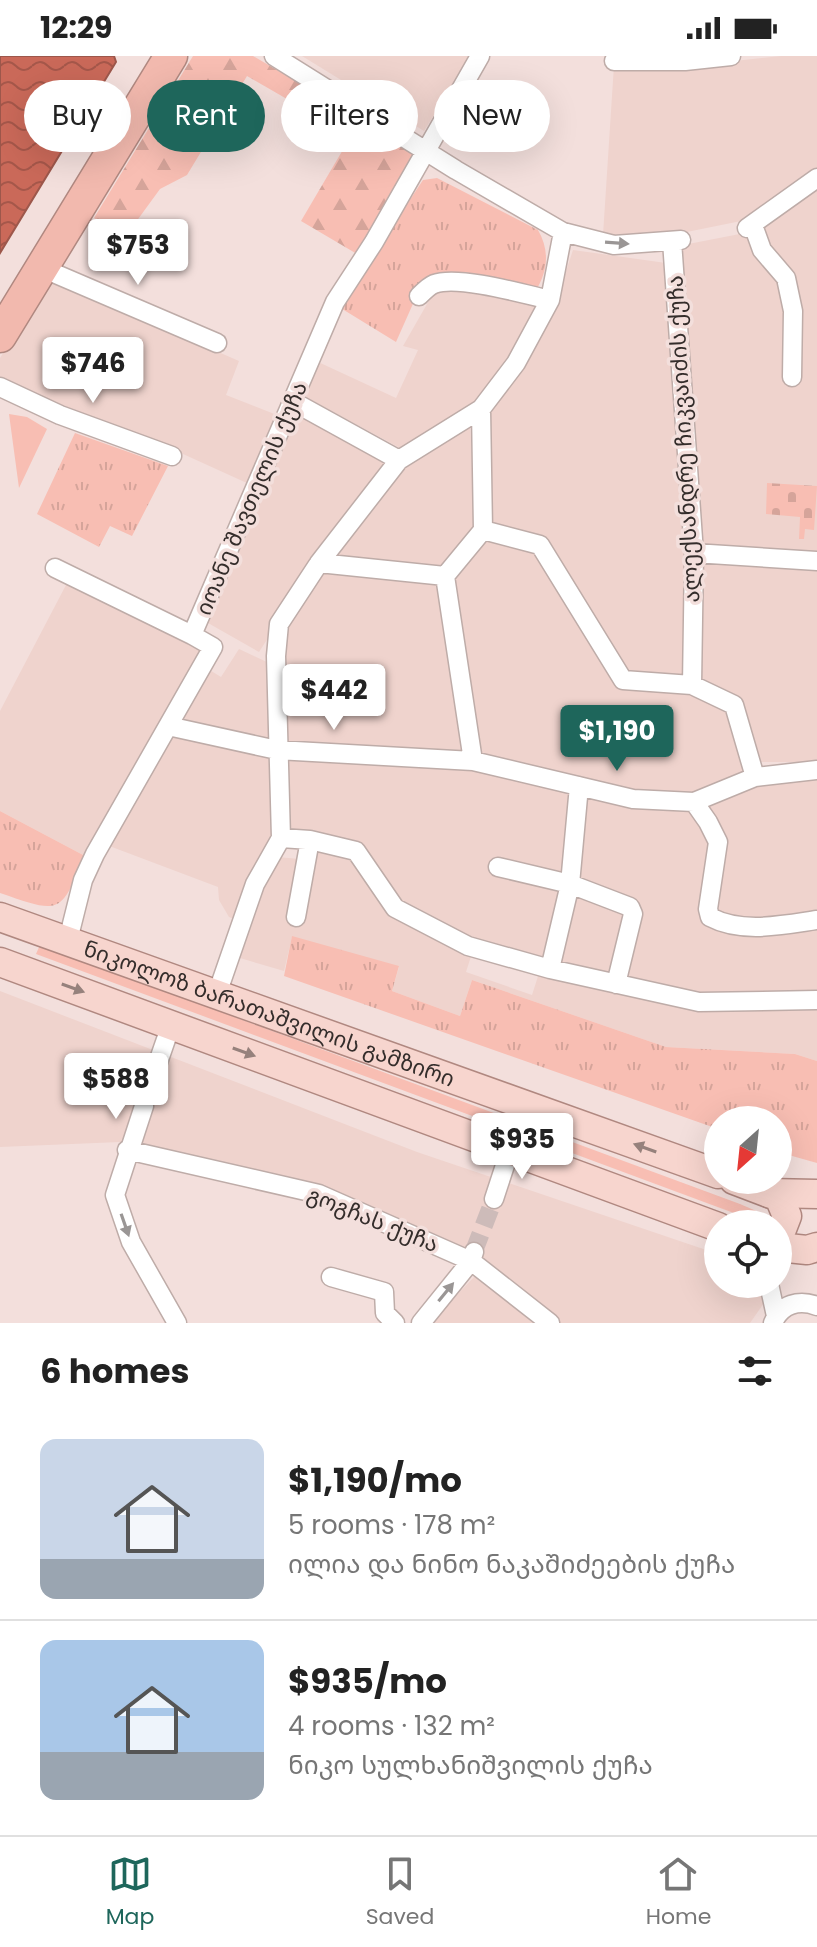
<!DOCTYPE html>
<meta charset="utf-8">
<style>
body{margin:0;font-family:Poppins,"Noto Sans Georgian",sans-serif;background:#f6f6f6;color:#222;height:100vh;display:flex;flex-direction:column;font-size:30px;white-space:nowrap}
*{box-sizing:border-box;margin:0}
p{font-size:26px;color:#767676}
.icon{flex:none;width:44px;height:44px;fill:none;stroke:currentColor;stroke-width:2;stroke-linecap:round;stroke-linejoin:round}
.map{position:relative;height:1267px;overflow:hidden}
.side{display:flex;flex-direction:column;background:#fff;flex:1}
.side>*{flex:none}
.hud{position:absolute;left:24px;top:24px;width:770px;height:72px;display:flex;gap:16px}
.needle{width:52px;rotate:207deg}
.tools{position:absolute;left:704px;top:1050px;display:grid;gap:16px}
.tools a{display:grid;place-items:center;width:88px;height:88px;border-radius:50%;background:#fff;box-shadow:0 8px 32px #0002;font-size:40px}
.price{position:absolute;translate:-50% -68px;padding:0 18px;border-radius:8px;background:#fff;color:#222;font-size:26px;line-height:52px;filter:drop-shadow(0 2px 4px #0008)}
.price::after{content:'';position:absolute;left:50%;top:48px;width:24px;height:18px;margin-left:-12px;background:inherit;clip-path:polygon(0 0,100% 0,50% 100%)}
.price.on{background:#1e665b;color:#fff}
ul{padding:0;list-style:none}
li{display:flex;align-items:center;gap:24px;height:200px;padding:0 40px}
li+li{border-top:2px solid #e0e0e0}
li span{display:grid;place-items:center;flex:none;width:224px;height:160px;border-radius:16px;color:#555}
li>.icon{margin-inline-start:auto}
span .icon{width:96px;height:96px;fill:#fffc;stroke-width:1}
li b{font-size:34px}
h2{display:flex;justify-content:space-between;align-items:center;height:96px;padding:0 40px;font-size:34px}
.pill{padding:0 28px;border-radius:36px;background:#fff;box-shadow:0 8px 32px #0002;font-size:28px;line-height:72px}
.pill.on{background:#1e665b;color:#fff}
.status{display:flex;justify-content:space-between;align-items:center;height:56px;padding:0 40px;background:#fff;direction:ltr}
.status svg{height:22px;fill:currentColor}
.menu{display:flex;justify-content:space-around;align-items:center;height:112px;border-top:2px solid #e0e0e0;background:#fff;font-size:22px;color:#767676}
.menu a{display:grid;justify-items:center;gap:4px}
.menu .on{color:#1e665b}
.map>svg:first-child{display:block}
</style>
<div class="status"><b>12:29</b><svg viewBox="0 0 49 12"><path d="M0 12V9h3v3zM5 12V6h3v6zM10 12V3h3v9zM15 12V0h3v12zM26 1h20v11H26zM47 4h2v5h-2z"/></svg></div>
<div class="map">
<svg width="817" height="1267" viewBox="0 0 817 1267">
<defs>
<pattern id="forest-firs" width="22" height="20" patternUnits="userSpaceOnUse" patternTransform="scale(2)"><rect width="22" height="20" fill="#f8beb3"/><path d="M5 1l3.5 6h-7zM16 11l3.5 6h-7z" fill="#d5a49a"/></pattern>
<pattern id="cemetery-stones" width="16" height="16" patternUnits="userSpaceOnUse" patternTransform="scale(2)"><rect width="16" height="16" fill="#f8beb3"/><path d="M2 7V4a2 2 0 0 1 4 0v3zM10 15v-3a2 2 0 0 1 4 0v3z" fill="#d5a49a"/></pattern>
<pattern id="park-tufts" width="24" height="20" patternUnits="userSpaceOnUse" patternTransform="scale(2)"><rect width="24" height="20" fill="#f8beb3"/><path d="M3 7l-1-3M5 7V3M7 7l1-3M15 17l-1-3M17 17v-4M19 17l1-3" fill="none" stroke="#d5a49a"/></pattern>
<pattern id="water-waves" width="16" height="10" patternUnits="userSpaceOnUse" patternTransform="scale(2)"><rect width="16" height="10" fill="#ca6959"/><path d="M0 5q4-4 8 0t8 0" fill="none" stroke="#a5574a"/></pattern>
</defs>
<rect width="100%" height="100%" fill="#f3dfdc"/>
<path fill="#efd3cd" d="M302 0H470L424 75Z
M781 0H817V114L746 164 667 180 618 184 603 179 614 9 680 11Z
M817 126V501L701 495 678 190 750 176Z
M573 194 666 207 689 497 686 626 624 622 538 484 484 469V360L551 261Z
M50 223 239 305 226 339 277 359 249 428 172 393 65 354 9 328 0 321V302Z
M452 229 538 250 518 299 471 354 402 393 300 338 316 305 396 342 418 294 403 290 435 234Z
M293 348 392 403 358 442 259 596 201 563Z
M470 370 477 472 438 517 327 505 407 405Z
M485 477 539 491 622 625 691 632 729 649 752 718 694 743 626 737 503 708 476 695 448 521Z
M701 498 817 508V706H752L737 649 697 628Z
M322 509 438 523 468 699 280 694 278 646 291 556Z
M66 529H80L203 595 85 800 0 755V655Z
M239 593 271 608 273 689 175 668 208 613 221 621Z
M169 672 273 696 276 774 234 863 229 861 219 844 218 831 104 788Z
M283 698 486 711 575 740 548 906 487 890 397 849 358 790 284 778Z
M817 720V943L698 944 560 910 584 740 689 751 737 731Z
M305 787 353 797 374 835 473 894 466 916 532 939 540 914 697 950 817 949V1005L795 998 666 991 472 924 460 960 392 935 399 911 292 881 284 915 240 902 259 832 277 801 300 803Z
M0 935 417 1096 718 1198V1228H756L764 1247 750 1267H430L476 1219 410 1173 120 1086 0 1091Z"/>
<path fill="#f8beb3" d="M9 358 27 361 47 373 19 432Z
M40 889 740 1148 761 1157 766 1165 758 1166 36 898Z"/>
<path fill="url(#forest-firs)" d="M193 0H253L417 96 357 198 301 165 351 80 247 20 187 119 160 133 125 181 94 162Z"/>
<path fill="url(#cemetery-stones)" d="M767 427 817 430 814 474 805 473 804 483H799L800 461 766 458Z"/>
<path fill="url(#park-tufts)" d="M437 122 538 174C550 195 548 215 535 236L451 224 416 241 396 286 339 251 423 124Z
M75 377 168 410 132 480 110 470 99 491 37 458Z
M0 755 85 800C60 859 61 858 0 837Z
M292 880 399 910 392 935 460 960 472 924 666 991 795 998 817 1005V1107L778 1096V1064H718V1073L284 920Z"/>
<path fill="url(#water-waves)" stroke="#9d574b" stroke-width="2" d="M0 0H114L116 6 0 197Z"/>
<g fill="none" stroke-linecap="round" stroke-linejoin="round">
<path stroke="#cdbbb9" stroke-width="18" stroke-dasharray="18 9" stroke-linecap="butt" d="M144 1050 154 1018
M474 1195 494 1143"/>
<defs>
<path id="street" d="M274 0 456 114 563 176 614 189 681 184
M614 5H685L731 0
M753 169 762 194 786 222 793 255 792 321
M747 172 817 122
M672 185 694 497 692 629
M42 212 217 287
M419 240C423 236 429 230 434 228 458 219 524 238 550 244
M0 331 60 359 172 400
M292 345 399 404
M483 474 540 489 623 624 692 629 734 649 755 721
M694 497 817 505
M319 507 445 520
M55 512 192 579
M168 670 277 694 473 705 633 743 694 746 755 721 817 714
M473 705 445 520 483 474 481 353
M694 746 708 766 718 786 708 853 710 861C742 878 783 869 817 864
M281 782 310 784 356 795 395 852 468 890 550 913 699 946 817 944
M498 811 570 828 630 851 633 858 616 928
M296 861 310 784
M68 884 83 824 95 798 213 591 192 579 335 246 374 186 480 0
M550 913 570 828 579 730
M217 938 255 828 281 782 276 600 279 568 319 507 399 404 481 353 516 307 550 244 563 176
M154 1018 171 969
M144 1050 115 1139 131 1186 177 1267
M127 1094 319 1138 471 1205 550 1267
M494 1143 510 1094
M331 1221 384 1236 385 1257 395 1267
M769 1228 776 1260
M421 1267 471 1205 474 1196
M773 1267C781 1248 799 1243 817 1250"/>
<g id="primary">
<path id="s1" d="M0 861 718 1118"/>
<path d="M0 906 718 1171"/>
<path d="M734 1124 779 1141 787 1160 782 1173 778 1176"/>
<path d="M769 1137 817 1138"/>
<path d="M778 1191 807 1194 817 1191"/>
</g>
<path id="highway" d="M0 280 171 0"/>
</defs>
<use href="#street" stroke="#beaca8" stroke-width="21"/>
<use href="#primary" stroke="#b08880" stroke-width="31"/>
<use href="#highway" stroke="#b08880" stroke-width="35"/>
<use href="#street" stroke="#fff" stroke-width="18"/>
<use href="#primary" stroke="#f7d5ce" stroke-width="28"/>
<use href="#highway" stroke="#f2b9ae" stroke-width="32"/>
</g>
<defs><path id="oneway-solid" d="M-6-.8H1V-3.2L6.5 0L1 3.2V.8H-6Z" transform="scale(2)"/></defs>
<g fill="#9a9695">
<use href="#oneway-solid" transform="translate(617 187) rotate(4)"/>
<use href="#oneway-solid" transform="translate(125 1169) rotate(71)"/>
<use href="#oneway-solid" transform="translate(446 1236) rotate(-51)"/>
</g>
<g fill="#96817c">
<use href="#oneway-solid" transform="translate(73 932) rotate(20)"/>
<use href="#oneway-solid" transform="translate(244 996) rotate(20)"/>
<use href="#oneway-solid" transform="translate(645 1092) rotate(-160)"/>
</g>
<g text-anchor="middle" stroke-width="7" stroke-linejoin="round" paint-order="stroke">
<g font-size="22" fill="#342d2b" stroke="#f3dfdc">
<text transform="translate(683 383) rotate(-93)" y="8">ალექსანდრე ჩიკვაიძის ქუჩა</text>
<text transform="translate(251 442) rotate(-67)" y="8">იოანე შავთელის ქუჩა</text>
<text dy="8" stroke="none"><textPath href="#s1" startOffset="286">ნიკოლოზ ბარათაშვილის გამზირი</textPath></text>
<text transform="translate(373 1163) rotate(22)" y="8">გოგჩას ქუჩა</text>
</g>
</g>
</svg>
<div class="tools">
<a><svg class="needle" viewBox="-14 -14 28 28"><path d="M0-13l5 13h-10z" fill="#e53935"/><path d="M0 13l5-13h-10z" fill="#767676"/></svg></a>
<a><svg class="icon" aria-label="locate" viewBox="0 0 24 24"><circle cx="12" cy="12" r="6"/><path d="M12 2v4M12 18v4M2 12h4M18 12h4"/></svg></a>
</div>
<b class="price" style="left:138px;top:231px">$753</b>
<b class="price" style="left:93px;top:349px">$746</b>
<b class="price" style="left:334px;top:676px">$442</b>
<b class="price on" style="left:617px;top:717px">$1,190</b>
<b class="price" style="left:116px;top:1065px">$588</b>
<b class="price" style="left:522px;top:1125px">$935</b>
<div class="hud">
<a class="pill">Buy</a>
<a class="pill on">Rent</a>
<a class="pill">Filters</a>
<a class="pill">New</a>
</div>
</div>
<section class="side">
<h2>6 homes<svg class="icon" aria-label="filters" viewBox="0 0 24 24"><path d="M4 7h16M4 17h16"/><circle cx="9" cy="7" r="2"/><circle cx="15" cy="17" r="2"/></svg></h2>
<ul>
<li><span style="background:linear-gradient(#c9d6e8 75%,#9aa5b1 0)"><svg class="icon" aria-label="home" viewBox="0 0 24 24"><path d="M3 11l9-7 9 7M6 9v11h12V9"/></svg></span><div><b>$1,190/mo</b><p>5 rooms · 178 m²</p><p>ილია და ნინო ნაკაშიძეების ქუჩა</p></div></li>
<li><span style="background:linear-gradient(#a9c7e8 70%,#9aa5b1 0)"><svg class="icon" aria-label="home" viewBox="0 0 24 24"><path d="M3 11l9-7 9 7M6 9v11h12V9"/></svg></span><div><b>$935/mo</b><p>4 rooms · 132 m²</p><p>ნიკო სულხანიშვილის ქუჩა</p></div></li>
</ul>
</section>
<nav class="menu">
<a class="on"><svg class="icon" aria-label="map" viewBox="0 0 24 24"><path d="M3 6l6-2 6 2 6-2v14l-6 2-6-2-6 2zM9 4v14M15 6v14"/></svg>Map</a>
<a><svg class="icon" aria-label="saved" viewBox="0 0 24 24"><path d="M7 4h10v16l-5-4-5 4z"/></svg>Saved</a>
<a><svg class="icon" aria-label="home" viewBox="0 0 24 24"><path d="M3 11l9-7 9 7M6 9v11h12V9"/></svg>Home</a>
</nav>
